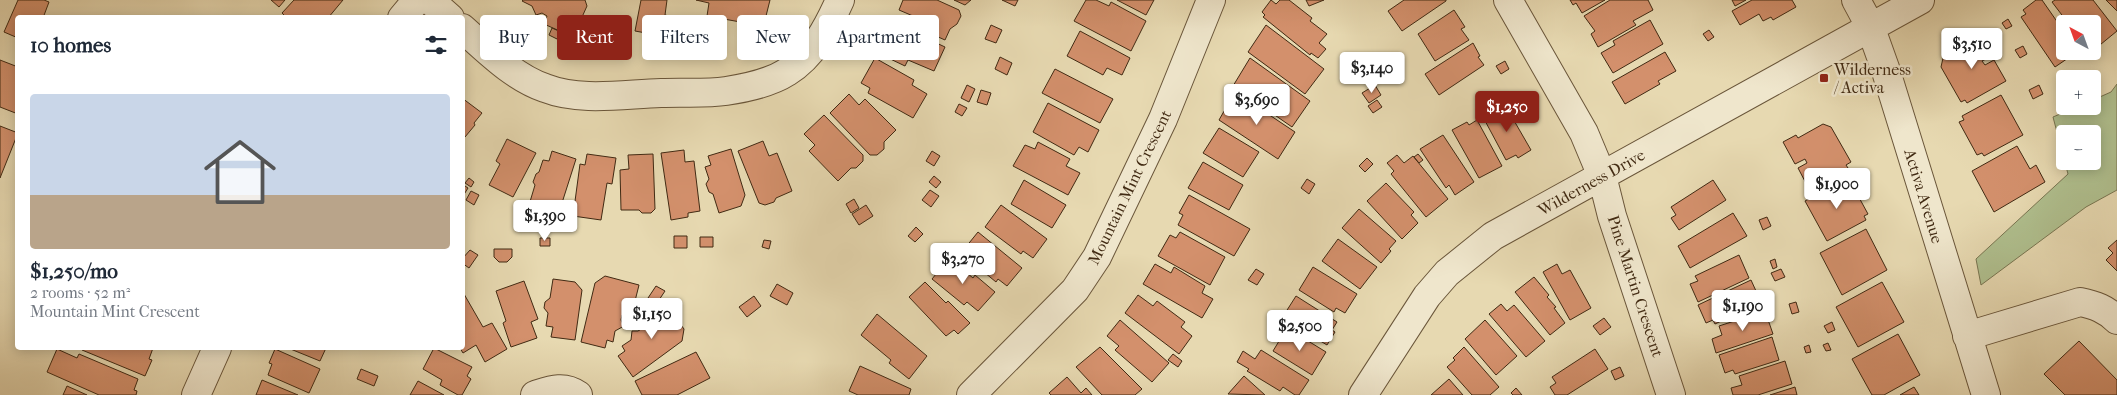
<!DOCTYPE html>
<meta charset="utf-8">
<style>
body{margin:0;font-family:"IM FELL French Canon",serif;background:#f6f6f7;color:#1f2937;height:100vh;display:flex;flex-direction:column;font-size:19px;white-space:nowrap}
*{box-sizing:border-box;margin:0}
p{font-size:16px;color:#747a83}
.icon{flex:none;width:28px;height:28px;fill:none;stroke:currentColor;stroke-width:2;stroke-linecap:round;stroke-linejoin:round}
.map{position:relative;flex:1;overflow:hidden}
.side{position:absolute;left:15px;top:15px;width:450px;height:335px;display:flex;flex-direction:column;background:#fff;border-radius:5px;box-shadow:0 2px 12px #0003}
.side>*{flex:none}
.top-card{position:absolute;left:480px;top:15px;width:475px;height:45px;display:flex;gap:10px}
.needle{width:32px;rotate:319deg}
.tools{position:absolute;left:2056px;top:15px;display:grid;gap:10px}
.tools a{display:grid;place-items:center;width:45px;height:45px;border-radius:5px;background:#fff;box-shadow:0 2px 12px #0003;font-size:25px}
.price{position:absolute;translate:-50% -42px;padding:0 11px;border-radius:5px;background:#fff;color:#222;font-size:16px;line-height:32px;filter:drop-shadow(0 1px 2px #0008)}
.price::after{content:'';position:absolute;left:50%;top:30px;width:15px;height:11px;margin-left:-8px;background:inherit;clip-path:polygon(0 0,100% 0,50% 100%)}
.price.selected{background:#8f2418;color:#fff}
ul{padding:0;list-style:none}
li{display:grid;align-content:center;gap:10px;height:265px;padding:0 15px}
li span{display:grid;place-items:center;height:155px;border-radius:5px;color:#555}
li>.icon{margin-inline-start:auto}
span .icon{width:90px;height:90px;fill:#fffc;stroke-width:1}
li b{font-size:21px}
h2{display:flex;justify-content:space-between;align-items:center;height:60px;padding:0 15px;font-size:21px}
.tag{padding:0 18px;border-radius:5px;background:#fff;box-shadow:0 2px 12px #0003;font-size:18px;line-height:45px}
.tag.selected{background:#8f2418;color:#fff}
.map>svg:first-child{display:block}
</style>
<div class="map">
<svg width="2117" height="395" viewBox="0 0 2117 395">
<rect width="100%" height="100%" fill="#e7d9b1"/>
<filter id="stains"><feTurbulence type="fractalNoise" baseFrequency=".004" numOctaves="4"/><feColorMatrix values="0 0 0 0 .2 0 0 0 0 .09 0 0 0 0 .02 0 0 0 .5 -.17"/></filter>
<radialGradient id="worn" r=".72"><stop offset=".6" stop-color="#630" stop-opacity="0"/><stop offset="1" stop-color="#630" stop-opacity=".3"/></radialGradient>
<path fill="#b0c08f" stroke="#787551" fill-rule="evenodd" d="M2117 84V190L2086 207 1981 285 1976 259 2068 174 2053 117 2079 106H2092L2093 100 2111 92ZM2065 134H2092V161H2065Z"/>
<path fill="#d3906c" stroke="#412a13" d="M18 0H44L49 2 43 18H18V38L4 32Z
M271 0H285L279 7Z
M294 0H343L328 18H287L282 13Z
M523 0H585L587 6 573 37 544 24 547 16 542 13 536 15 532 6 522 1Z
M641 0H667L665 15 669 16 665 41 645 38 646 33 635 31Z
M696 0H770L765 20 748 16 746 23 707 16 709 3Z
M903 0H937L959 10 961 16 957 24 950 29 945 40 909 24 913 16 899 10Z
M954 0H971L965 5Z
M1002 0H1018L1015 6Z
M1086 0H1096L1109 6 1111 2 1146 21 1131 51 1074 21Z
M1117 0H1154L1146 15Z
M1271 0 1276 4 1280 0H1289L1312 18 1310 21 1327 34 1319 43 1326 49 1318 58 1311 53 1310 55 1263 17 1265 15 1262 12Z
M1306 0H1324L1309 6Z
M1404 0H1446V1L1402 31 1388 11Z
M1570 0H1605L1582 13 1576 3 1573 5Z
M1610 0H1648L1653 10 1633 21 1636 25 1598 47 1591 34 1595 31 1584 16Z
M1732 0H1746L1735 6Z
M1752 0H1792L1796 7 1773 20 1771 17 1763 21 1759 14 1740 25 1732 11Z
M2036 0H2042L2065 33V51L2077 52 2055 67 2021 17 2026 14 2023 10Z
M2055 0H2093L2117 31 2095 49 2092 45V24H2076L2072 20 2068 23 2052 2Z
M2106 0H2117V11Z
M1454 10 1465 27 1461 29 1469 40 1435 61 1418 34Z
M2008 19 2012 26 2006 29 2002 23Z
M1650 20 1663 44 1613 73 1601 53 1615 45 1613 41Z
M896 24 945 47 934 71 908 60 905 66 882 55Z
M991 25 1002 30 996 43 985 39Z
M1266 25 1324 69 1305 94 1248 52Z
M552 28 561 32 557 39 549 35Z
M1709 30 1714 37 1708 41 1703 34Z
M1080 31 1130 58 1122 75 1107 68 1103 75 1067 56Z
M1979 33 1992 56 1982 61 1985 65 1994 60 2006 81 1967 103 1965 100 1961 102 1941 67 1943 58 1968 44 1966 41Z
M1473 43 1480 56 1478 57 1484 65 1439 95 1425 74Z
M2023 46 2027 54 2020 58 2015 50Z
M1665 52 1676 71 1658 81 1660 84 1625 104 1612 82Z
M1000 57 1012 63 1007 75 995 69Z
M875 58 914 80 912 85 927 94 913 118 868 93 870 88 861 83Z
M1250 58 1310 101 1292 127 1233 86Z
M0 60 18 67V114L0 107Z
M1505 61 1509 69 1501 74 1496 66Z
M1055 69 1113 99 1100 123 1042 93Z
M967 85 975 89 969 102 961 98Z
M1375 85 1381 95 1369 103 1362 93Z
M2039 85 2043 94 2033 99 2029 90Z
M981 90 991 93 987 105 977 102Z
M1235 92 1295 132 1278 159 1219 120Z
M849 94 859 105 865 99 896 130 884 142V149L877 155H870L830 113Z
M2001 95 2023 135 1984 156 1982 153 1977 155 1959 122 1964 120 1962 116Z
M462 98 482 113 474 123 475 125 465 137 462 136Z
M1377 100 1382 107 1373 113 1368 106Z
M1048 103 1099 130 1088 152 1079 147 1074 155 1033 132Z
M959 104 967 108 962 116 955 112Z
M1505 105 1531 150 1518 158 1516 155 1506 160 1483 117Z
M824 115 863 155V161L856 168H851L838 181 809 151 815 145 804 134Z
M1477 120 1502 166 1479 178 1452 130 1467 122 1469 125Z
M1823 124 1831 127 1851 162 1846 165 1848 168 1809 189 1798 168 1807 163 1805 159 1795 164 1783 142 1796 135 1798 138Z
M0 126 18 133 0 178Z
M1219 128 1259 152 1243 177 1203 153Z
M1443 135 1474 182 1455 195 1449 185 1446 188 1420 149Z
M507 139 536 153 513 197 489 185 500 164 496 161Z
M763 141 769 156 777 153 792 191 776 198 774 202 765 205 759 203 738 151Z
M1038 142 1070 159 1066 166 1080 173 1068 195 1013 166 1025 145 1035 149Z
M2017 146 2030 169 2036 165 2045 182 1994 212 1972 171Z
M731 149 745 195 741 206 719 213 713 194 709 192 706 184 709 179 705 167 711 165 708 156Z
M684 150 685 162 694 161 700 211 688 213V217L671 220 661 153Z
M552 151 576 159 561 206 550 211 529 205 535 185 533 182 536 174 539 172 543 160 549 161Z
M932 151 940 156 934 166 926 161Z
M587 154 616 158 612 184 607 183 601 220 573 216 580 164 585 165Z
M653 154 655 209 651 213H642L639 210H621L620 170 629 169 628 155Z
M1418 154 1423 160 1419 163 1414 157Z
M1397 155 1404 163 1413 156 1448 199 1426 217 1391 174 1394 171 1387 163Z
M1367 158 1373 164 1365 172 1359 166Z
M1203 162 1243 185 1229 210 1188 188Z
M934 176 941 182 936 188 929 182Z
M469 178 474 182 471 187 465 183Z
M1307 179 1315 184 1309 194 1301 188Z
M1024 180 1066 205 1052 228 1011 204Z
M1713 180 1726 200 1679 230 1671 218 1676 215 1671 207Z
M1844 180 1845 183 1850 181 1868 214 1864 216 1866 220 1827 241 1805 201Z
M1386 183 1414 212 1411 215 1418 223 1402 239 1367 201Z
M462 184 468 188 463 196H462Z
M930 190 939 196 931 207 922 200Z
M471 191 479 195 474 205 466 200Z
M1189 195 1250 229 1234 256 1178 225 1183 215 1179 213Z
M854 199 859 208 851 213 846 204Z
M866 205 873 216 859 225 852 214Z
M1001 205 1047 239 1033 258 1023 251 1021 254 985 227Z
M1359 209 1396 241 1389 249 1391 251 1381 263 1342 228Z
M1733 213 1747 236 1690 268 1678 246Z
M1767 217 1771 226 1763 230 1759 220Z
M916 227 923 234 915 242 908 236Z
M1866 229 1887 270 1842 295 1820 253Z
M978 232 1022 268 1007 286 998 279 996 282 961 253Z
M1180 232 1225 257 1210 285 1158 256 1170 235 1176 238Z
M674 236H687V248H674Z
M700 237H713V247H700Z
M540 238H550V246H540Z
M1338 239 1377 267 1360 289 1322 261Z
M764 240 771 241 769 249 762 247Z
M2117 240V271L2106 260 2113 253 2108 248Z
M494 249H512V257L507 262H499L494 257Z
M470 250 478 255 469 268 462 263V259Z
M1739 255 1749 278 1698 302 1690 284 1698 281 1695 276Z
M949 258 973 278 975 275 995 292 978 311 967 302 964 305 932 279Z
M1775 259 1777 267 1773 269 1770 261Z
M1155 264 1171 273 1174 267 1205 286 1202 293 1213 299 1202 318 1143 284Z
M1557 264 1562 274 1570 270 1591 308 1570 320 1543 272Z
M1313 267 1357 294 1345 313 1336 308 1334 312 1299 290Z
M1256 269 1264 274 1257 285 1248 280Z
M1781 269 1785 277 1775 281 1771 273Z
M605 276 639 285 631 317 622 315 621 320 624 326 615 331 613 342 607 340 605 348 581 342 595 283Z
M1534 277 1549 295 1547 297 1556 307 1554 308 1565 323 1550 335 1515 292Z
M553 279 575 282 582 290 575 340 551 337 553 327 546 326 548 313 544 308 545 302 550 298Z
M1751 280 1761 302 1715 324 1713 320 1706 323 1698 305Z
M524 281 538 319 531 322 537 338 511 347 503 323 506 321 496 291Z
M925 282 946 303 948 301 970 323 958 334 954 330 946 336 909 297Z
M1882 282 1904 322 1858 347 1836 307Z
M777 284 793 293 787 305 770 296Z
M656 286 665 291 657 303 648 298Z
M464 294 483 327 492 323 507 349 485 362 476 345 463 353 460 348H462V295Z
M1138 295 1153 306 1157 301 1185 322 1181 327 1192 336 1179 354 1125 313Z
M754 296 761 306 747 317 739 307Z
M1296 296 1337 322 1332 330 1335 332 1327 345 1282 318Z
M664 302 684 329 682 341 633 377 618 356 625 351 622 346 631 340 632 331H638L643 328 638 321Z
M1796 302 1799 312 1792 314 1789 304Z
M1501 304 1507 311 1514 305 1545 341 1526 357 1489 314Z
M1765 311 1773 334 1716 353 1712 339 1722 335 1719 326Z
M877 314 927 356 909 379 889 363 891 360 861 335Z
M1604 318 1611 327 1600 335 1593 326Z
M1120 320 1169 363 1152 382 1115 350 1119 346 1107 336Z
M1485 320 1517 356 1496 375 1465 339Z
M1832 322 1835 330 1828 333 1824 326Z
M1287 328 1326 352 1312 375 1273 351Z
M1898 334 1920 375 1884 395H1872L1852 359Z
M1772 337 1779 360 1735 374 1733 370 1725 373 1719 355Z
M2079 341 2117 380V395H2065L2044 374Z
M1828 343 1831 350 1826 351 1823 345Z
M1809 345 1811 352 1806 353 1804 347Z
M1100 347 1142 389 1135 395H1102L1076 367Z
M1464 347 1499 387 1490 395H1472L1447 367 1455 360 1453 358Z
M83 348H153L149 359 152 360 145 376 82 350Z
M288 348H326L320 361Z
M434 348 472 367 467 376 471 379 462 395H458L440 385 442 380 423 369Z
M57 349 77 358 79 354 138 379 134 390 137 391 136 395H99L47 372Z
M275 349 320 369 309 393 268 375 272 364 269 363Z
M1595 349 1608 369 1567 395H1555L1550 387 1556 383 1552 377Z
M1261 350 1309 380 1299 395H1295L1283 387 1280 391 1247 371 1249 369 1237 362 1243 351 1255 359Z
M696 352 710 378 677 395H642L635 381Z
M1173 354 1182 361 1178 367 1168 360Z
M1785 361 1792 384 1758 395H1733L1731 388 1742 385 1739 376Z
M860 366 911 389 909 395H858L849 391Z
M1620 367 1624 376 1615 380 1611 371Z
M361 369 378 376 374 386 357 379Z
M1244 376 1265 395 1228 394Z
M1067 377 1081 393 1086 388 1092 395H1051L1049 393Z
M1449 379 1463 395H1431Z
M262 380 298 395H256Z
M418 381 444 395H410Z
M67 386 87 395H63Z
M1795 387 1797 395H1770Z
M1914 387 1919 395H1900Z
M1516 388 1522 395H1513L1511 393Z"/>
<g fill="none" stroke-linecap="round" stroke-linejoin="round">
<defs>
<path id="minor" d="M430 0 450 18
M1508 0 1584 133 1602 176 1612 216 1671 395
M1856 0 1870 26 1885 68 1986 395
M402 18 417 0
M462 28C487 50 513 77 545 88 581 102 624 94 661 93 683 92 705 94 726 91 746 88 770 83 787 72 813 56 828 27 840 0
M1967 336 2080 302C2095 305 2106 309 2117 320
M196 395 217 348
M535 395C551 390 564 385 578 395
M971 395 1075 290 1097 257 1163 119 1211 0
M1363 395 1427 296 1447 273 1493 236 1920 0"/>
</defs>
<use href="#minor" stroke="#6a563a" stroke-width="30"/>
<use href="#minor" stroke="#efe6cc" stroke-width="28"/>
</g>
<rect fill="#8f2418" stroke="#efe6cc" stroke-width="2" x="1819" y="73" width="10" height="10" rx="2.5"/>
<g text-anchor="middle" stroke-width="5" stroke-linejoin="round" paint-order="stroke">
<g font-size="16" fill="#412a13" stroke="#efe6cc" text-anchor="start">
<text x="1834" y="75">Wilderness<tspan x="1834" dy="18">/ Activa</tspan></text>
</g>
<g font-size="16" fill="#412a13" stroke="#efe6cc">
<text transform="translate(1591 182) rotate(-29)" y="6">Wilderness Drive</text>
<text transform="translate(1129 187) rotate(-64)" y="6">Mountain Mint Crescent</text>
<text transform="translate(1924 196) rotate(73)" y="6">Activa Avenue</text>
<text transform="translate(1636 286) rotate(72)" y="6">Pine Martin Crescent</text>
</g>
</g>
<rect width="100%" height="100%" filter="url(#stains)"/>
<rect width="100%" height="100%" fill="url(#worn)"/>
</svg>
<div class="tools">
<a><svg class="needle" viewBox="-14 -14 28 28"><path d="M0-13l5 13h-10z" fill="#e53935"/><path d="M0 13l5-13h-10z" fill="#747a83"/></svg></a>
<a>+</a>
<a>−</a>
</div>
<b class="price" style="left:1972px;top:70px">$3,510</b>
<b class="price" style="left:1372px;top:94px">$3,140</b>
<b class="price" style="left:1257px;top:126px">$3,690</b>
<b class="price selected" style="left:1507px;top:133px">$1,250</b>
<b class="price" style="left:1837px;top:210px">$1,900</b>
<b class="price" style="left:545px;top:242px">$1,390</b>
<b class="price" style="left:963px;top:285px">$3,270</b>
<b class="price" style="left:1743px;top:332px">$1,190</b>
<b class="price" style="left:652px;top:340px">$1,150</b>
<b class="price" style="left:1300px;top:352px">$2,500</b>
<div class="top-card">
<a class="tag">Buy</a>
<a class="tag selected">Rent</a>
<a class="tag">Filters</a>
<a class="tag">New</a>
<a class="tag">Apartment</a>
</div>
<section class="side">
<h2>10 homes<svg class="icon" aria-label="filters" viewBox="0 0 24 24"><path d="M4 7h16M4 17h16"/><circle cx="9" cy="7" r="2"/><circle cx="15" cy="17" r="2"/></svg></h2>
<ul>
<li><span style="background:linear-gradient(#c9d6e8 65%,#b9a48a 0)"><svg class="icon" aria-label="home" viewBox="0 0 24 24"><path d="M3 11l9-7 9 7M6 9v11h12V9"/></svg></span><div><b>$1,250/mo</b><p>2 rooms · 52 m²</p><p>Mountain Mint Crescent</p></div></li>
</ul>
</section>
</div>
